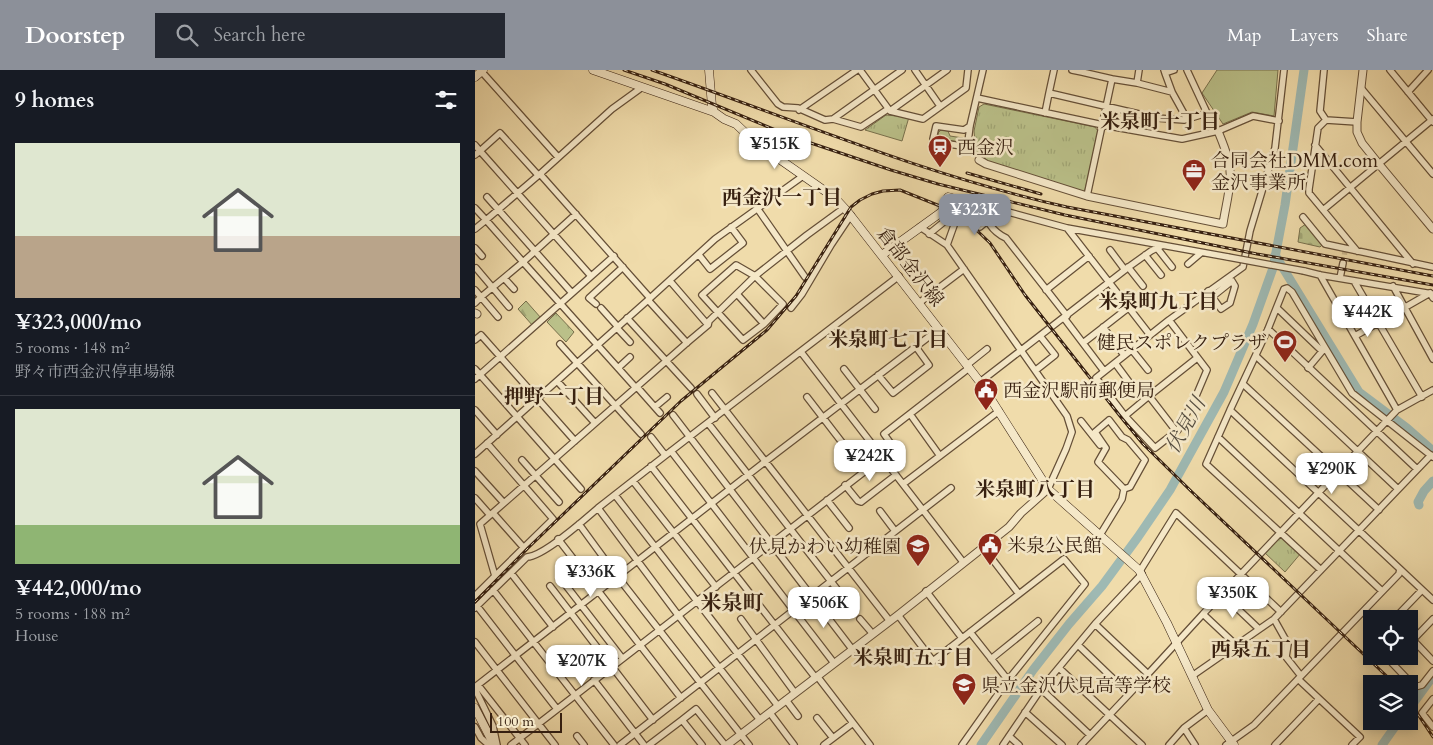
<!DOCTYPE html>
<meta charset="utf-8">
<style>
body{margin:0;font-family:Cardo,"Noto Serif JP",serif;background:#242831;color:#f1f3f6;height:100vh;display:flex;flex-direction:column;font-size:19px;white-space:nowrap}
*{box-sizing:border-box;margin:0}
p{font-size:16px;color:#9ea1a6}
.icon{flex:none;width:28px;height:28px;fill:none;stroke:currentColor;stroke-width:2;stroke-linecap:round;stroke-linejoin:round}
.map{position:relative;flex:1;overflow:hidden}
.side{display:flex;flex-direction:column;background:#171b24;width:475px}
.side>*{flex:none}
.fabs{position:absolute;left:888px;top:540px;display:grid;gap:10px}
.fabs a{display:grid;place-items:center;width:55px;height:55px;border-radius:0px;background:#171b24;box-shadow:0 2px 12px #0003;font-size:25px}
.scale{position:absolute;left:15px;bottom:12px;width:72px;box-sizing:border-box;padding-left:5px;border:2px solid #372010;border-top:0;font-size:14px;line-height:18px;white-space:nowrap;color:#372010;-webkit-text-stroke:4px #f5e8c8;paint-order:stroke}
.price{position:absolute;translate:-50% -42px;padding:0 11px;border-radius:10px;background:#fff;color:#222;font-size:16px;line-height:32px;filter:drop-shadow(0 1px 2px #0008)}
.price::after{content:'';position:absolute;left:50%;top:30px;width:15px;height:11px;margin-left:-8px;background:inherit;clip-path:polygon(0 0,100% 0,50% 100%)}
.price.on{background:#8c9099;color:#fff}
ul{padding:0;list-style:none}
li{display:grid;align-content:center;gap:10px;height:265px;padding:0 15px}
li+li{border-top:1px solid #363941}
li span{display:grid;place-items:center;height:155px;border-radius:0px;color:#555}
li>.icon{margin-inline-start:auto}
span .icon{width:90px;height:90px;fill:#fffc;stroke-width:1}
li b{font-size:21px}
h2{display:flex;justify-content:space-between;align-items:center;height:60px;padding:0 15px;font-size:21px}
header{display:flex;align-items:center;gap:30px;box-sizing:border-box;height:70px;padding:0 25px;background:#8c9099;color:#fff}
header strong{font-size:24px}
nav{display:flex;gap:28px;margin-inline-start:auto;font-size:18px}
.search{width:350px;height:45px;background:#242831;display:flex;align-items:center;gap:12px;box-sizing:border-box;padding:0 18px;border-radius:0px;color:#9ea1a6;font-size:19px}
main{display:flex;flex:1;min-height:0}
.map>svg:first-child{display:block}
</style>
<header>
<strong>Doorstep</strong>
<div class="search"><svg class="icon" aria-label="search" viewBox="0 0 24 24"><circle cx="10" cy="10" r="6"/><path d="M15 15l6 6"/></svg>Search here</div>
<nav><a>Map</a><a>Layers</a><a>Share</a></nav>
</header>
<main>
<section class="side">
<h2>9 homes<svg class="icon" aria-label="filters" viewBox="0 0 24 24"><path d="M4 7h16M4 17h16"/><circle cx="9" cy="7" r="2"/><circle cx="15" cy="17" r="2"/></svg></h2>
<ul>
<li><span style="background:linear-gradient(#dfe7d0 60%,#b9a48a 0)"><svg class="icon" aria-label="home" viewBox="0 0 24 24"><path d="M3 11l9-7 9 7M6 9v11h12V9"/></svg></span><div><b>¥323,000/mo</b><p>5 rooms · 148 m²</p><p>野々市西金沢停車場線</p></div></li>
<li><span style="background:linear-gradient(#dfe7d0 75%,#8fb573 0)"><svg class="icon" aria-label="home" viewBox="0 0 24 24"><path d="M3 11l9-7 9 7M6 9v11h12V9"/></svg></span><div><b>¥442,000/mo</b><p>5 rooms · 188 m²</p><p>House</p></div></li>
</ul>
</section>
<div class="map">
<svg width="958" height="675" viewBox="0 0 958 675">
<defs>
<pattern id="grass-tufts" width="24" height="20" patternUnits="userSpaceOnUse" patternTransform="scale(1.25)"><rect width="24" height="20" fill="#bac089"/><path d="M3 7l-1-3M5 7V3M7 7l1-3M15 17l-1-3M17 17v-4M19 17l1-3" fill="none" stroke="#a0a575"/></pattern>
<pattern id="forest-firs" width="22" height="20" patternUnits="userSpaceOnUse" patternTransform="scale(1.25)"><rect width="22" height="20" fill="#bac089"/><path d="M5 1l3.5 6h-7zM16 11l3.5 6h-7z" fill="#a0a575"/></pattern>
<pattern id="cemetery-stones" width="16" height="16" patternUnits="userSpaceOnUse" patternTransform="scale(1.25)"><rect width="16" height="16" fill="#bac089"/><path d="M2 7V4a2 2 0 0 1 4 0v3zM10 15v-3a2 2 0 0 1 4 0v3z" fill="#a0a575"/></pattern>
</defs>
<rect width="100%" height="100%" fill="#f0dcab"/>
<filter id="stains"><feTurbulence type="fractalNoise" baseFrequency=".004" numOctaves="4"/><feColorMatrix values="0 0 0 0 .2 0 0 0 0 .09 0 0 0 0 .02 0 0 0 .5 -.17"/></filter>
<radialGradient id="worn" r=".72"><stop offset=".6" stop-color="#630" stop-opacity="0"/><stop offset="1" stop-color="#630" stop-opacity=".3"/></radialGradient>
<path fill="url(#grass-tufts)" stroke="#78704c" d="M509 34 620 57 623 61 610 120 607 122 512 92 508 84 501 82 499 61 504 37Z
M411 45 434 47 427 71 390 60Z
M466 60 473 61 475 66 488 68V70L485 72 465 69 463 63Z
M81 243 99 262 91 272 72 252Z
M805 463 826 483 810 502 789 482Z"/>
<path fill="url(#forest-firs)" stroke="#78704c" d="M51 231 66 248 58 256 43 239Z"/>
<path fill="url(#cemetery-stones)" stroke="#78704c" d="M831 154 848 174 845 177 823 172 825 158Z"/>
<path fill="#bac089" stroke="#78704c" d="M742 0H803L799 46 777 42 748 54 727 23Z"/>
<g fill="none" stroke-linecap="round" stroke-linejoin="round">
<path stroke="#9eb9b3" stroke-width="9" d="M800 185 884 322 932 358 958 381
M944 435 943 432 949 421 958 411
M934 639 958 606
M506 675 558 600 594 554 627 516 663 467 695 420 749 322 778 254 798 198 810 135 829 0
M907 675 924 651"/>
<path stroke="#cbb68c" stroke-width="5.5" stroke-dasharray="5.5 3" stroke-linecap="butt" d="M868 193 870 181"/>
<defs>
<path id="minor" d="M276 0 303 34 308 37 323 38 350 50 358 49 386 57 413 39
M385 0 415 41 448 49 491 18 493 0
M440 0 465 36
M579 0 574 23 681 48 709 50 732 43
M597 0 607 2
M608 0 607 2 637 9
M689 0 690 3 699 0
M712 0 732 43 743 61
M849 0 845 41 851 50
M915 0 958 52
M7 2 83 87
M662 13 697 22 690 3
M886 18 958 104
M697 22 712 49
M933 22 953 0
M502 28 628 55 707 69 743 61 778 46 804 51
M324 40 382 0
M415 41 472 0
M570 43 574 23
M358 49 427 0
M882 52 851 50 843 58 834 119V123L882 181
M493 72 487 76 460 72 458 69 461 56 489 60 495 56
M493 72 495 56 508 0
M0 75 5 81 25 63 63 105
M840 75 938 194
M0 85 5 81 116 206
M65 104 137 39 166 18
M612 126 637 9 662 13 664 0
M12 127 97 223
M0 138 11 150 65 104 175 228
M282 138 330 207
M848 140 958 49
M488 144 505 157 512 151
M828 147 850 174 958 197
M445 157 472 175 592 346 597 362 591 379 573 419
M592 158 753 187
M0 159 11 150 48 192 101 144
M454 164 470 151 467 141
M472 175 482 147
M0 178 7 186
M682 178 697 197
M635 180 650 200
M224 185 235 199 268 173 256 157
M670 185 686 205
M713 194 726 183
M261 195 280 206 308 234 289 254 268 270 227 225Z
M653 197 668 216
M1 198 34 237
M829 201 845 205 958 224
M845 205 922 340
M29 208 39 219
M865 208 868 193
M195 211 233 255
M879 211 947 327
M918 216 958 289
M0 220 6 227 0 233
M571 220 614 186
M733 221 746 239 755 233 760 216 757 211 737 227
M262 224 289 254
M173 230 212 273
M444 233 489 199
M121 234 114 228 148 197
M126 238 143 257
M316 238 327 224 356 175 376 145
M802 238 847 281
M592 246 531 168C520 163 504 147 515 137L592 158 675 265
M23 247 6 227 48 192 161 318
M152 248 216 318
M589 248 629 301
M694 250 732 300 721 326 703 360 680 378 650 346 621 308 694 250 768 197 775 161 800 78 809 0
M628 257 649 285
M142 258 155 272
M793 259 942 399
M880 266 955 223 958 228
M0 270 6 265 100 371
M608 273 653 238
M85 274 166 364
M657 280 673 300
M326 282 488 492
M781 286 923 419
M640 293 657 316
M492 295 512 279
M143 298 155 287
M833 298 849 279
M0 299 106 419
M369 299 400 339
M561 300 580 285 565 266
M403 305 418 323 454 295 441 277
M0 309 139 186
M82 311 120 353
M505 312 655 196 676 181 686 176
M768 314 904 440
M162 317 185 343
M237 323 414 550
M222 324 240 348
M332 327 389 401
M180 337 192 327
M0 340 22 365
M755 340 731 394 846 500
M435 344 465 386
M198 345 377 579
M650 346 674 326
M606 351 625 375
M233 353 372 532
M701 361 674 326 722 288
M176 367 190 385
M743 367 907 521
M12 373 78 449 20 506
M419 378 409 364 494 298
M196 381 359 593
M0 384 173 230 240 169 328 106
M47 390 84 432
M176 396 340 607
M0 401 29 433
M158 411 241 517
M428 414 524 341
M370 415 383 431 386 432 421 405
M140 425 303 636
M0 428 15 445
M352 430 374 458
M123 438 203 545 285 650
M405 441 420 461
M18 443 49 478
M104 454 142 506 274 675
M625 465 647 429 649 419 655 417 670 390 653 370 647 367 634 350 620 362 631 378 623 392 649 419
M83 469 206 628
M508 477 544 524
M925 499 755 340 793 259 809 219 812 218 817 222 877 323 958 387
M665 501 701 443 806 542
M36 503 78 557
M667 504 620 554 673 604 728 544 761 575
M86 509 147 588
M75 516 178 650
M18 520 139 675
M451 521 487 568
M747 524 784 559
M0 526 20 506 5 454 214 271 233 255 234 251 280 206 332 165 369 138
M2 536 82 639
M0 538 52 487C69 486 109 450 123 438 222 360 324 283 424 206
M889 541 896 549
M728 544 922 340 958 320
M423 545 458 591 589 489 610 514 533 610
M266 549 320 623
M385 549 397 563
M799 549 813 574 811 587 826 606
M919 549 947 520
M938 570 958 591
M0 572 80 675
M934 574 958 549
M603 575 654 624
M923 586 917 593 940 617 947 615 958 601
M516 589 563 551
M584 598 667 675
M342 606 395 675
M717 606 799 549 956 385
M823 609 885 667 877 675
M119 610 169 675
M3 615 50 675
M0 617 291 391 464 259
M0 619 18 656 22 675
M566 619 615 665
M958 629 947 643 958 657
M311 630 323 646
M550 642 587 675
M295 643 319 675
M342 648 358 668
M0 657 6 668 14 675
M709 658 720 675
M102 666 109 675
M534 666 544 675
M36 675 407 388
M145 675 476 418
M174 675 207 650
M227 675 207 650 221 639 250 675
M349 675 378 653
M487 675 533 610 495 562
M528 675 566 619 620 554
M606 675 673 604
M694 675 709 658 733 640
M751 675 779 655 924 504 925 499 958 530
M800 675 844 629"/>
<path id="tertiary" d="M888 0 882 52V62L887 73 903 93 958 159
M504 90 511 94 612 126 748 154C750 140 754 125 755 111 757 94 749 76 743 61
M0 243 2 244
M252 675 423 545 534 457 546 443 573 419"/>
<path id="secondary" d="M118 0 239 42
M234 0 237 36 239 42 249 49 261 54 280 72 360 128 372 141 505 312 573 419 664 500 692 553 733 640 759 675
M0 7 8 0
M407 185 479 133 477 128 473 127 467 141
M0 638 19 675"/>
</defs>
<use href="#minor" stroke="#654f37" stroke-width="8"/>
<use href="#tertiary" stroke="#654f37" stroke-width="9"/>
<use href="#secondary" stroke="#372010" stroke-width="9"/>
<use href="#minor" stroke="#f5e8c8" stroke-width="5.5"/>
<use href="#tertiary" stroke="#f5e8c8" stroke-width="7"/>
<use href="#secondary" stroke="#f5e8c8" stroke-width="8"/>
<defs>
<path id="rail" d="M149 0 190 14 315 66 416 100 463 114 590 145 782 184 958 215
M177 0C315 48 449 105 592 137L958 206
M492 103 566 124
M0 532 53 478 206 331 292 260 321 226 376 137 385 130 397 124 408 121 425 120 480 142 490 149 515 173 550 225 645 346 668 374 717 422 920 614
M934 631 958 667"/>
</defs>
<use href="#rail" stroke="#372010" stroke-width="3"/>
<use href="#rail" stroke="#f5e8c8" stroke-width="1" stroke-dasharray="4" stroke-linecap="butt"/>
<defs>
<path id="minor-bridge" d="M753 187 829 201"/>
</defs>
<use href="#minor-bridge" stroke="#654f37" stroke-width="8" stroke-linecap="butt"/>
<use href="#minor-bridge" stroke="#f5e8c8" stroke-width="5.5"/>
</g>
<defs>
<symbol id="station-pin" viewBox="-11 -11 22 30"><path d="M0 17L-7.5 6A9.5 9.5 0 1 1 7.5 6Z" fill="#8f2418" stroke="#f5e8c8"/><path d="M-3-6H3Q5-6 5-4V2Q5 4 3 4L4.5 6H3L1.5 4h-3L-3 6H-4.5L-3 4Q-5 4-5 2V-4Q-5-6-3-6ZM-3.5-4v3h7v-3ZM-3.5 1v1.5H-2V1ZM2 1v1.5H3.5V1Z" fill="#fff"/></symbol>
<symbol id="office-pin" viewBox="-11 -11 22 30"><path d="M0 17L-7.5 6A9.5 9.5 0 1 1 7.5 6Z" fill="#8f2418" stroke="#f5e8c8"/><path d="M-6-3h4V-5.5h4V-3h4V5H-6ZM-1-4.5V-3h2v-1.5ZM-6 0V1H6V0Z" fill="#fff"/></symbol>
<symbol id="stadium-pin" viewBox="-11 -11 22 30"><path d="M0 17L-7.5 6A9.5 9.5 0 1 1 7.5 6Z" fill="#8f2418" stroke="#f5e8c8"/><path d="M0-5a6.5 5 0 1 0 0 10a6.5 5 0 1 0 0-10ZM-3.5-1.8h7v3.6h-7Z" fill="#fff"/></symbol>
<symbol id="civic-pin" viewBox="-11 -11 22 30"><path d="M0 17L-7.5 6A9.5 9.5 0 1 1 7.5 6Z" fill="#8f2418" stroke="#f5e8c8"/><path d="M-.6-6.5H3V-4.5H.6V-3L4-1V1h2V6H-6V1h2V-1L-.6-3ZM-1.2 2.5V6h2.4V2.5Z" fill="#fff"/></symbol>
<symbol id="school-pin" viewBox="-11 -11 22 30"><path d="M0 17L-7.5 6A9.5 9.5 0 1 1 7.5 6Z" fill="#8f2418" stroke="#f5e8c8"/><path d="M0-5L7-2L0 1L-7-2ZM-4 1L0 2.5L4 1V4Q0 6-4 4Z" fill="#fff"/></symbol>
</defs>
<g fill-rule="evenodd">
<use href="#station-pin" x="451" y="63" width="28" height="38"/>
<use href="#office-pin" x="705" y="87" width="28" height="38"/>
<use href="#stadium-pin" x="796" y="258" width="28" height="38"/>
<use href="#civic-pin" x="497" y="306" width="28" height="38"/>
<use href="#civic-pin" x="501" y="461" width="28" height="38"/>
<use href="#school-pin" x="429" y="462" width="28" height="38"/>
<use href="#school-pin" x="475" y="601" width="28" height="38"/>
</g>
<g text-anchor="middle" stroke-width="5" stroke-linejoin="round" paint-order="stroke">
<g font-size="19" fill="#372010" stroke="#f5e8c8" text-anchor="start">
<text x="482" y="84">西金沢</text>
<text x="736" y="97">合同会社DMM.com<tspan x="736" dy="22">金沢事業所</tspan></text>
<text x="792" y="279" text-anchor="end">健民スポレクプラザ</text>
<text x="528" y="327">西金沢駅前郵便局</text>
<text x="532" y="482">米泉公民館</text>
<text x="426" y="483" text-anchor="end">伏見かわい幼稚園</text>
<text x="506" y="622">県立金沢伏見高等学校</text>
</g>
<g font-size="19" fill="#372010" stroke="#f5e8c8">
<text transform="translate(436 196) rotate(52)" y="7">倉部金沢線</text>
</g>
<g font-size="20" font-weight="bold" fill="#372010" stroke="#f5e8c8">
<text x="685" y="58">米泉町十丁目</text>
<text x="307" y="134">西金沢一丁目</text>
<text x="683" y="238">米泉町九丁目</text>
<text x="413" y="276">米泉町七丁目</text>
<text x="79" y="333">押野一丁目</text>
<text x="560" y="426">米泉町八丁目</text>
<text x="786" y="586">西泉五丁目</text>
<text x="438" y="594">米泉町五丁目</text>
</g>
<g font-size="20" font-style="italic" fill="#564e41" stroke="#f5e8c8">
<text transform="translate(710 355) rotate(-61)" y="7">伏見川</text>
</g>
<g font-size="21" font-weight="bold" fill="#372010" stroke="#f5e8c8">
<text x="257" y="540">米泉町</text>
</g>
</g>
<rect width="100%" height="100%" filter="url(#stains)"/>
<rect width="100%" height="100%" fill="url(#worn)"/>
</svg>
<div class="fabs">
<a><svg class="icon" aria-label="locate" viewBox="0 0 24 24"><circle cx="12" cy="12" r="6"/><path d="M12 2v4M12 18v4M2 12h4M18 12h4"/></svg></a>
<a><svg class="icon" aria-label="layers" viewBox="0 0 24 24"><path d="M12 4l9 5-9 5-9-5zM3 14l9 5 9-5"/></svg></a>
</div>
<div class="scale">100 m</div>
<b class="price" style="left:300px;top:100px">¥515K</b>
<b class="price on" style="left:500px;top:166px">¥323K</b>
<b class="price" style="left:893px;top:268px">¥442K</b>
<b class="price" style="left:395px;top:412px">¥242K</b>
<b class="price" style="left:857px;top:425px">¥290K</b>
<b class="price" style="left:116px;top:528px">¥336K</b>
<b class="price" style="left:758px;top:549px">¥350K</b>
<b class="price" style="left:349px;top:559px">¥506K</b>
<b class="price" style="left:107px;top:617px">¥207K</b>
</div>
</main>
